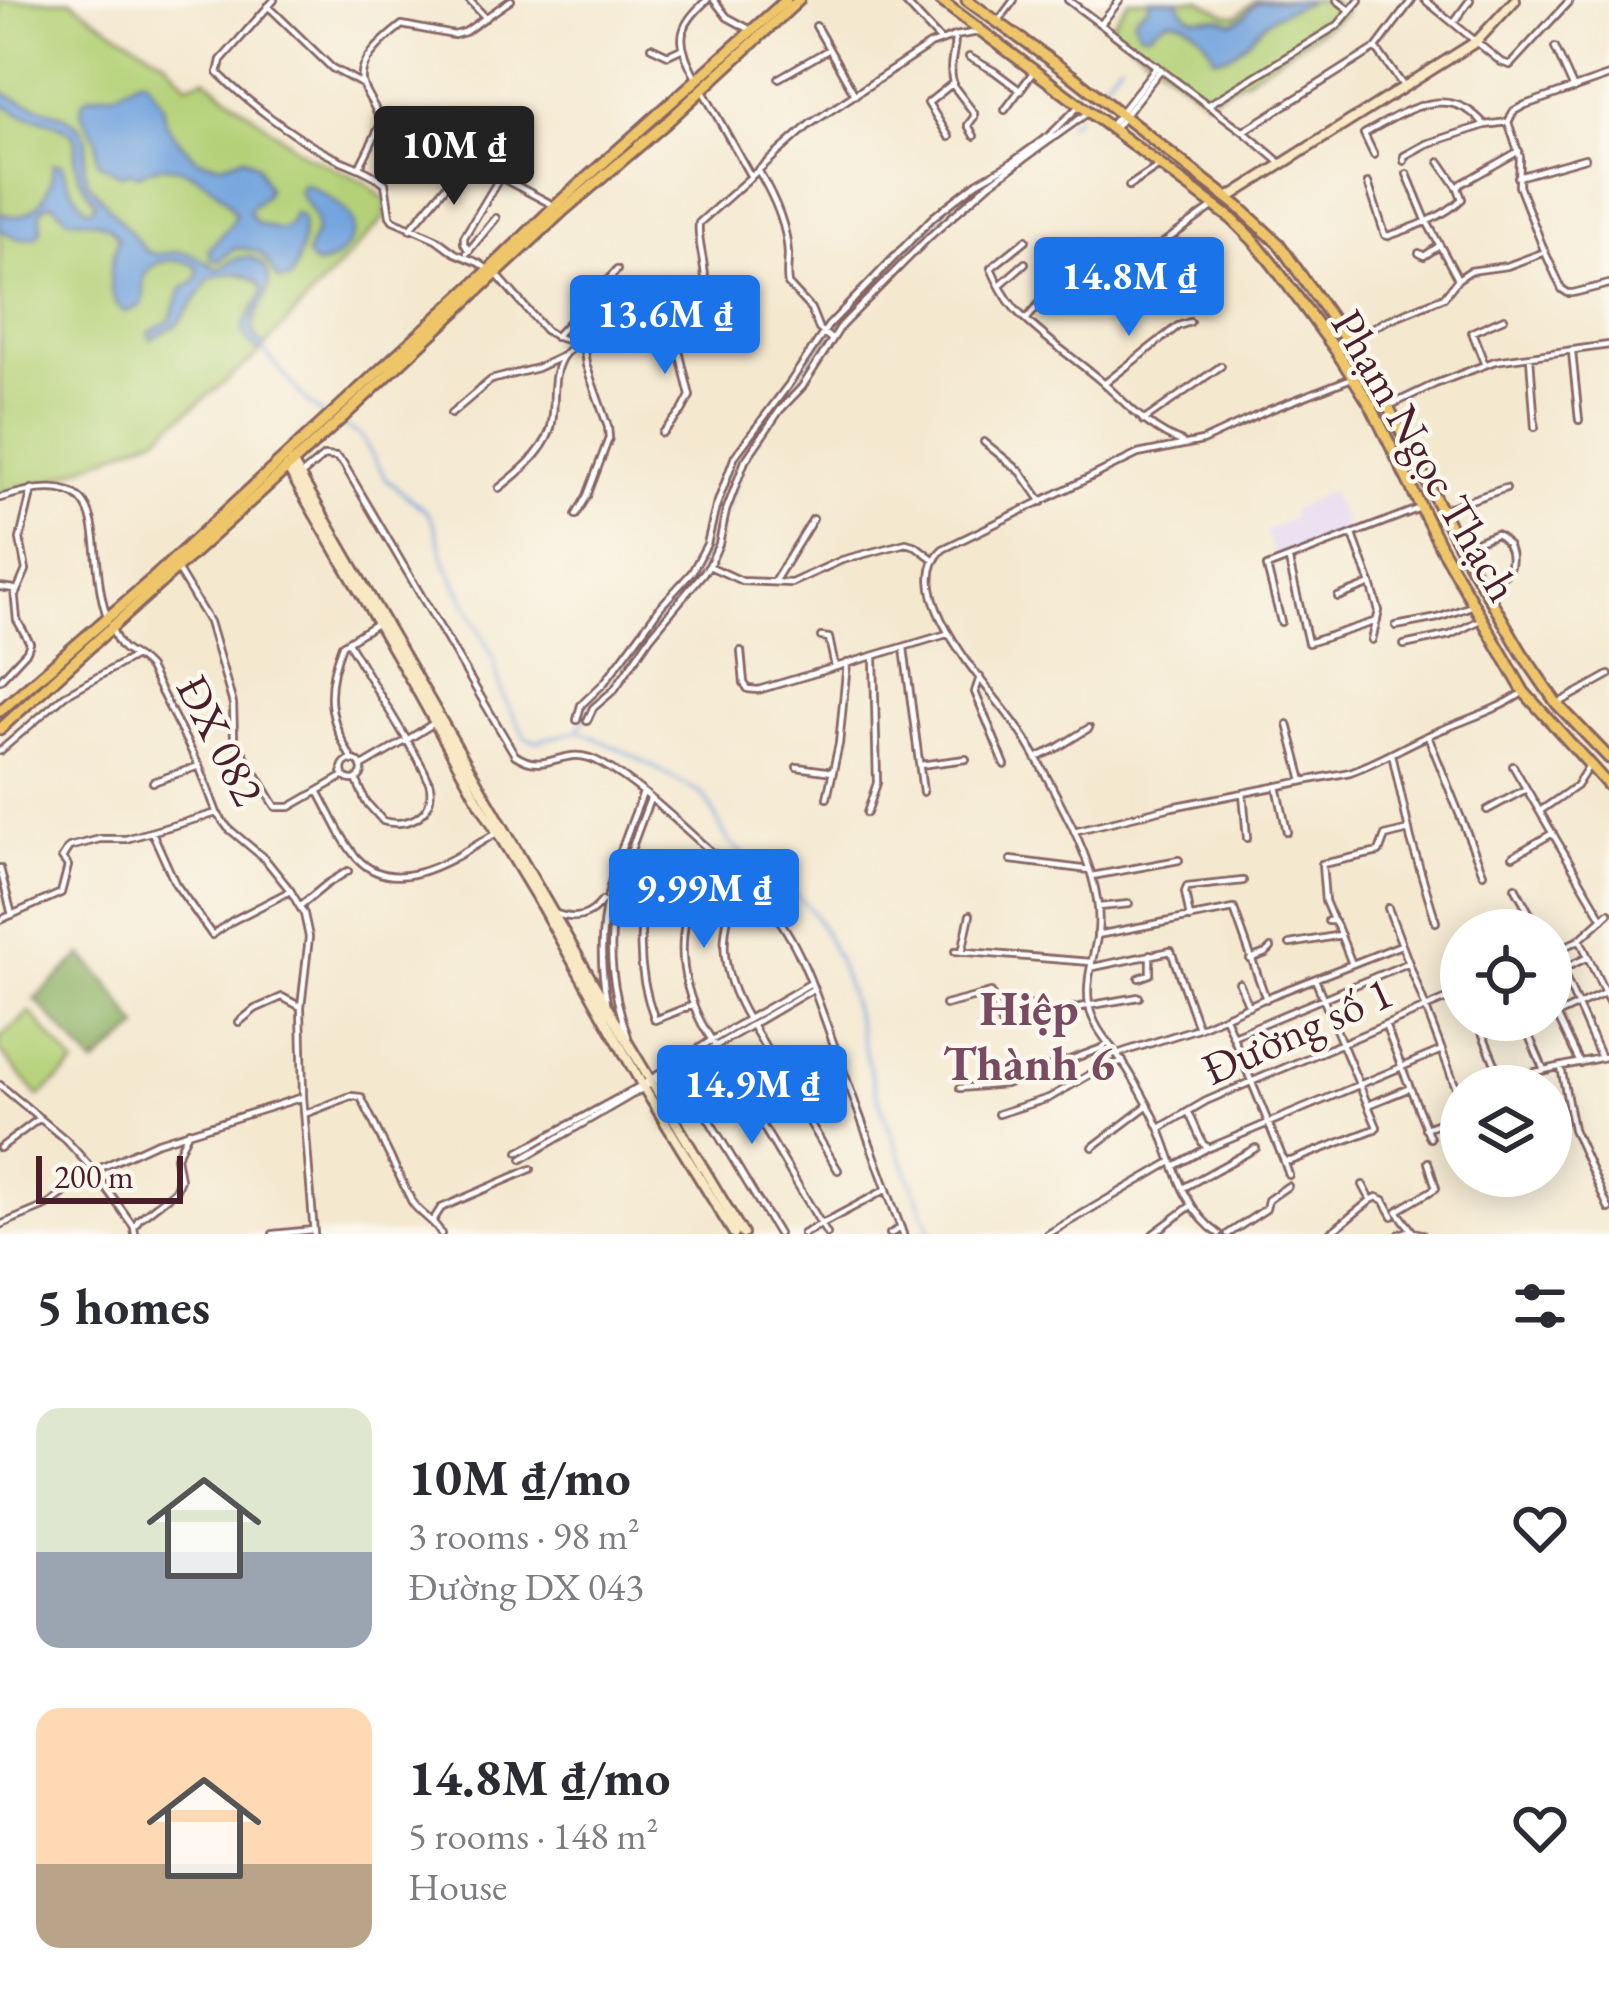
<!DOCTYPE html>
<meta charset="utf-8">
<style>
body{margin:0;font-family:"EB Garamond",serif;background:#f7f7f7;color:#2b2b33;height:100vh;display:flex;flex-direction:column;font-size:45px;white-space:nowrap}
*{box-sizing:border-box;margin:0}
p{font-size:39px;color:#7c7c81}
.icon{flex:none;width:66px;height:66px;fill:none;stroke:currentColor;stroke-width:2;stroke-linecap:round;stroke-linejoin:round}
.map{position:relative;height:1234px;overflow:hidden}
.drawer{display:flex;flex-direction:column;background:#fff;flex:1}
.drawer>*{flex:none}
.fabs{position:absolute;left:1440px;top:909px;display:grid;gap:24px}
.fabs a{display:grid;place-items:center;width:132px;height:132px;border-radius:50%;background:#fff;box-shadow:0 6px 30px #0003;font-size:60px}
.scale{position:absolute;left:36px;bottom:30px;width:147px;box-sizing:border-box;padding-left:12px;border:6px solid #4a1f2b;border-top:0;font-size:33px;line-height:42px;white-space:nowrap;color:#4a1f2b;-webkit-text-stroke:9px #fbf7ec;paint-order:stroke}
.price{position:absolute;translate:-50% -102px;padding:0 27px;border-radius:12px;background:#1a73e8;color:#fff;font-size:39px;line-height:78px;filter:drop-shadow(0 3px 6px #0008)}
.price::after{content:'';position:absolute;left:50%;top:72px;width:36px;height:27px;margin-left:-18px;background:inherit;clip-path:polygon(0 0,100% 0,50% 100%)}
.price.current{background:#222;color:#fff}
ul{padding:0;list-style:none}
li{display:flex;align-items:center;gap:36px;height:300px;padding:0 36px}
li span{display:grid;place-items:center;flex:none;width:336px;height:240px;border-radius:24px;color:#555}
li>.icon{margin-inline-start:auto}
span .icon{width:144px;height:144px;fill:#fffc;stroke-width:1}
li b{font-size:51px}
h2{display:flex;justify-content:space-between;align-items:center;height:144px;padding:0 36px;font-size:51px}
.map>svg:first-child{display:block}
</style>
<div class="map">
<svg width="1609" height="1234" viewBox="0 0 1609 1234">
<rect width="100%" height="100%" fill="#fbf7ec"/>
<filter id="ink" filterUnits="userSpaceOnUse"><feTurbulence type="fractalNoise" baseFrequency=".00833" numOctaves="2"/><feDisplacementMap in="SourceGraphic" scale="24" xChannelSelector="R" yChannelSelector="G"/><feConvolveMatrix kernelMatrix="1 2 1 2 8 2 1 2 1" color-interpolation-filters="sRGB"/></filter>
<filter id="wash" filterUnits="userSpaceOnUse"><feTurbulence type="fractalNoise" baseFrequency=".004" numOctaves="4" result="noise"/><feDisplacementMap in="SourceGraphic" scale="48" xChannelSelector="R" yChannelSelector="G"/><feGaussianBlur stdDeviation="2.7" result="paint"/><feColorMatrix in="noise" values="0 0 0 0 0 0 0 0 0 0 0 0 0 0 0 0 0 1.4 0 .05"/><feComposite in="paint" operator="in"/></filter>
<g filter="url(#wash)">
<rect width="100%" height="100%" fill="#f4e8cf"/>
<path fill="#e1d4f4" d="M1330 491 1349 533 1279 562 1265 532 1293 518 1291 511Z"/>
<path fill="#b4d178" stroke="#7f7852" stroke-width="3" d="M0 0H71L98 20 166 61 187 84 205 78 304 154 365 182 386 201 385 217 253 359 159 435 50 481 0 494Z
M1129 0H1200L1226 14 1237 16 1255 0H1330L1343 10 1344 14 1250 76 1206 100 1112 28 1111 25Z
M30 1012 75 1065 39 1097 0 1051V1038Z"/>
<path fill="#8fb368" stroke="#6c694a" stroke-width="3" d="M82 955 109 985 139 1028 94 1065 35 999Z"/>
<path fill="#73a4de" stroke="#5e6284" stroke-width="3" d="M1150 0H1178C1191 32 1208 9 1233 23 1248 17 1246 9 1257 2 1269 0 1298 0 1312 0 1301 7 1288 8 1276 15 1253 28 1238 62 1214 57 1209 41 1187 14 1166 21 1162 22 1152 31 1148 33L1140 32 1134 20 1138 14 1148 7Z
M141 78 147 80 163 105 165 120 174 135 198 160 222 164 244 157 257 165 268 188 265 195 250 209C249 225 269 227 281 230L290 224 294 213 301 216C306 236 299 262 290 280H278C265 258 264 247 234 249L219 261 211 259 209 249 232 223 235 214C221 185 170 151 140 175L129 172 121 175 98 162 96 138 81 113 82 102 89 96 117 92Z
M0 90 16 99 63 115 81 128 87 140 84 167 88 182 146 251C160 257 164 252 178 252 194 252 206 263 218 269 227 265 235 257 245 257 252 257 258 260 263 265 282 289 250 311 253 331 255 339 259 341 265 346L260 352C253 345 242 340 243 329 245 311 278 291 251 278 238 271 224 273 211 278L178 324 151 339 148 333 169 321 182 289 197 279 198 271 195 265C180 259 156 257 146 273 136 291 158 305 124 312 102 295 112 261 118 238 107 218 87 221 68 219L55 205 48 204 41 210V230L36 237 19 239 0 230V213C33 226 52 193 53 164H61L70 186 85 208 91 209 95 203 79 177 75 160 76 142 72 134 57 124 23 115 0 103Z
M303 184C316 187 344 206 351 218 362 239 334 267 315 265L307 256C308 249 311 244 314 237 322 220 306 206 299 191Z"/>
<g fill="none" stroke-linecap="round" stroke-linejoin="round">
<path stroke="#73a4de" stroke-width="3" d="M1103 83 1120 62
M1068 124 1078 115
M261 347 306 401 323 415
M342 426 360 435 387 480 427 512 434 523 445 562 492 655 503 696 526 738 537 741 578 731
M724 513 742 458 780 403 802 380 815 351 831 331 854 309 872 286 923 238 942 215 965 201 992 176 1003 172
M626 668C654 618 701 583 720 528
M604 696 621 676
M579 729 592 706
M580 731 634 756 703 795C715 809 718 828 730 842 755 870 794 884 814 915 851 972 856 1025 875 1088 890 1138 915 1184 931 1234"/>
</g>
</g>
<g filter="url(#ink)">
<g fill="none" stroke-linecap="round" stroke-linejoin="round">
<defs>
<path id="street" d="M274 0 221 60 218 73C245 100 291 135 325 153 347 165 364 167 385 183L390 216 393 220 436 239 455 253 479 263 489 270
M469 0 486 18
M714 0 727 17 751 30
M903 0 941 41
M1068 0 1244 132 1282 164
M1337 0 1350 10
M1425 0 1501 62 1510 65 1570 0
M268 6 332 68 362 84
M997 23 1014 0
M1453 23 1470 0
M1101 24 1120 0
M816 26 855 95
M651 47 668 55 681 49
M1555 47 1574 89
M1376 48 1404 87
M969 57 994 71 1021 91
M1609 76 1525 105 1514 111 1508 122 1520 157 1519 186 1544 250 1562 289 1568 293H1573L1609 284
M696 78C677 42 675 29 707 0
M779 78 826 51
M952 84 974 113V117L968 125 974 136
M704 93 751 177
M1208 105 1338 25 1359 0
M1005 110 1034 71
M1110 126 1157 66
M1114 129 1161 69
M1244 131 1376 48 1412 0
M949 137 928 103 953 83C948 63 955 55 955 36
M1374 155 1364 134C1405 111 1448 81 1485 125L1508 122
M1404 161V156L1426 144 1485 125
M1440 162 1458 188
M360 166 381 124C378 110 370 101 364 88 353 64 384 39 402 25L454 35 465 32 511 0
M758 170C773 195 787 224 788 254 788 265 786 273 788 284L811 309 819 329 831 339
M1407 174 1426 220 1458 279
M1518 177 1585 158
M1368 183 1385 235 1388 236C1412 228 1444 217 1462 199L1458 188 1461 184 1519 151
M1129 186 1159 166
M410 229 470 157 500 177 555 206
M1026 240 991 268C997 282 1005 297 1015 309 1040 336 1073 357 1101 381 1128 405 1148 429 1182 442
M469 251 464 243V237L500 177
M467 253 496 218
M1419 253 1424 256 1439 246
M1131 266 1214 206
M498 276 545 330C557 339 574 343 590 342 616 341 688 321 701 298 712 276 696 246 699 223L810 124 930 45 955 36 979 32
M1000 285 1025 263
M1026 320 1047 294
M555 337 617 270
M1349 340 1388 320 1444 297 1458 279 1470 271 1507 266 1542 253
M1572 352 1579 420
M1530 357 1535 427
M1485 365 1472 332 1504 318
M1104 384 1178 326 1190 322
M1391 405 1435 384 1495 361 1609 345
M451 414 491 380 537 368 563 356
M1143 421 1221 366
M662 433 682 411 690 396 672 322
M984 442 1021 472 1042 502
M300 476 324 456 336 457 343 463 515 755C549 778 563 741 601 763 640 785 674 819 708 849 735 873 765 896 784 927 807 963 819 1005 834 1045 857 1108 880 1171 903 1234
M499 488C517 474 542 454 550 431 558 408 548 376 564 355 568 350 574 346 578 341
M0 498C125 460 81 547 108 619
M1441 510 1506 488
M576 515 587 496 609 438 608 427 586 365 583 342
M1476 542 1496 534C1510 541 1514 557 1508 571L1485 589
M933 559 916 546 906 543 842 560 791 583 742 581 709 566 719 544 726 511 745 461 780 410 802 387 841 326 929 237 989 184 1089 112
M1289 561 1308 643 1377 621
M177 569 209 622 233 704 234 738 276 807H290L344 776
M774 582 813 519
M1371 584 1379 611 1372 640
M0 587 14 589 17 620 30 643 27 651 0 680
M16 593 26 570 20 539 32 489
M1338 597 1371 584 1353 535
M1281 622 1267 567 1420 508
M1396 626 1438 618 1474 605
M112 629C123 659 132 648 149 668L200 768 217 813 228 828 265 859 290 890 304 914 309 937 301 1007 303 1097 314 1234
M821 637 829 638 835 667
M349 644 407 740 434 723
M1404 645 1450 635 1482 619
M904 648 923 792
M741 651 744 683 748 689 758 690 947 634
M980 677 975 692 1005 765
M1557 704 1609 675
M577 720 581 705 604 683 661 606 692 572 707 544 716 507 735 456 789 384 828 326 933 217 978 182 1008 165 1051 134 1081 104
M587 721 593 708 614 690 651 636 709 566
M1288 724 1303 781
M1428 736 1483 873
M0 751 65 695 135 656
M1392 754 1411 840 1436 922
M1036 758 1057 748 1089 728
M342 770a10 10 0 1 1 20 0a10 10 0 1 1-20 0Z
M353 761C328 719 324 692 342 645L376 624
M920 765 966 759
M1513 766 1603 919
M797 767 833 772
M356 779 366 802 383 821C406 828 435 816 430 786 427 771 414 754 407 740L361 767
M153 782 199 766
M1277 786 1287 832
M318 791C330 812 341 840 357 858 398 902 461 853 498 832
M1243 793 1247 838
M827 798 839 744 847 663
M1487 810 1526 789
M1540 811 1576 786 1588 767
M867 813 877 783 874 657
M1074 831 1172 807 1350 772C1384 760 1413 740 1446 728 1473 717 1499 709 1524 692
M152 832 175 883 212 935 232 921 290 891
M708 850C683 912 669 960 702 1024L827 1234
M1513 856 1553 833
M1011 860 1090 870
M0 868 12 915
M1092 876 1179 860
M741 878C718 932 718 968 748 1019
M1515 887 1539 930
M300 906 327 884 348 871
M1099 907 1129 904
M1388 908 1461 1101
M554 913C574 921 589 918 602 901
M1190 918 1185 892 1187 887 1243 881
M0 920 61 893 68 866 62 858 69 847 100 839H126L217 813
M1333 920 1325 901 1322 864 1379 852 1385 836 1409 830
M1328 921H1334L1337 926 1352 964
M1504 922 1508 930
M1097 935 1234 909 1266 999
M1581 942 1609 1002
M1290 944 1341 935
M955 951 1091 962
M962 952 970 915
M1551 953 1579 940 1609 913
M1250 959 1266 953 1271 948
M1093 967 1171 951 1198 1028 1117 1054
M1562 970 1601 1058
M1551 975 1588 957
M1139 978 1150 974V954
M1239 983 1249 1006
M607 1002C591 922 614 866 643 793
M1027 1004 1044 1008 1046 1022
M693 1005 655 1020C636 970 636 918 655 868L695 882
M945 1005 991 993 1001 1024 1028 1028 1041 1025 1063 1010 1139 997
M1557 1015 1580 1063
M1225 1017 1284 1161H1291L1375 1129 1377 1127 1315 979
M1551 1018 1609 991
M1477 1020 1504 1086
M1522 1020 1544 1070
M239 1022 255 1009 282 997 301 1007
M752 1025 838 1170
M1385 1025 1430 1138
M1198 1028 1273 995 1401 945
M1526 1029 1546 1020
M1233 1036 1408 963
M628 1037C595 941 615 890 650 799
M1561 1067 1573 1129 1609 1209
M1503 1079 1609 1056
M736 1081 704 1099 702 1108 778 1234
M0 1085 66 1140 94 1171 134 1227 135 1234
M960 1088 1005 1084 1102 1048 1108 1043
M1368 1105 1410 1088
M1189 1113 1203 1144 1209 1148 1442 1050
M305 1114 351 1096 361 1097 412 1202C420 1215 437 1222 441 1234
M998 1114 1049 1098 1096 1071 1123 1061
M1160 1128 1206 1101 1461 993
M1425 1128 1450 1119
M1093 1147 1148 1105
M0 1148 40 1118
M519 1152 642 1085 712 1040 811 983
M522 1159 813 989
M1284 1161 1289 1175
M1176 1165 1207 1148
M1363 1185 1371 1200 1377 1197 1384 1200 1393 1216
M1183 1188 1256 1148
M432 1222 441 1208 531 1169
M0 1225 48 1205 94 1171 155 1143 303 1097
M134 1227 139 1219 175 1191 180 1179 176 1157 189 1131
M1413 1232 1397 1211 1436 1188 1428 1162
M273 1234 313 1230
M803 1234 887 1189
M890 1234 901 1228
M1048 1234 1171 1162
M1153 1234 1192 1205
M1219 1234C1185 1211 1175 1168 1161 1132 1153 1113 1142 1093 1131 1075 1118 1051 1094 1033 1089 1005 1085 981 1094 956 1098 932 1102 896 1087 858 1072 826 1057 796 1042 766 1024 737 1000 697 894 595 943 549L1138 454 1202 441 1269 410 1352 378 1367 370
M1228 1234 1266 1209 1268 1200 1288 1186
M1329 1234 1371 1200
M1400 1234 1409 1231 1422 1234"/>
<path id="secondary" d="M1228 198 1477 41 1515 0
M292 462 631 1048 743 1234
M287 467 419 694 476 797 537 898 642 1085 734 1234"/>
<path id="primary" d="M940 0 1232 219 1253 240 1274 266 1335 349 1371 406 1440 546 1524 692 1609 786
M967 0 1071 75 1239 207 1279 244 1374 379 1461 549 1522 653 1557 704 1609 758
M0 711 151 580 489 270 555 206 786 0
M0 729 342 418 564 210 666 123 799 0"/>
</defs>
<use href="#street" stroke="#866564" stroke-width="10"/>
<use href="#secondary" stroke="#866564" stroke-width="14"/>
<use href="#primary" stroke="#866564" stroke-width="15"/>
<use href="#street" stroke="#fff" stroke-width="4.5"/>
<use href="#secondary" stroke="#f8e8c3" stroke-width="8"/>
<use href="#primary" stroke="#eec569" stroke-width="9"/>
</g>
</g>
<g text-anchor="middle" stroke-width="9" stroke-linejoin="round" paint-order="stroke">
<g font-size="45" fill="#4a1f2b" stroke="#fbf7ec">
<text transform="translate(1426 455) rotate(60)" y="16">Phạm Ngọc Thạch</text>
<text transform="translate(221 740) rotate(63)" y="16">ĐX 082</text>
<text transform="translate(1297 1030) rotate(-24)" y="16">Đường số 1</text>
</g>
<g font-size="48" font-weight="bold" fill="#794b63" stroke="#fbf7ec">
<text x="1029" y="1025">Hiệp<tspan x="1029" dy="55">Thành 6</tspan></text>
</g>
</g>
</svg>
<div class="fabs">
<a><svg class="icon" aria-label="locate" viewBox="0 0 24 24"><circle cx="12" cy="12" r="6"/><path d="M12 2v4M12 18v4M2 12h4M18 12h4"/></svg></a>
<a><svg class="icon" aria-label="layers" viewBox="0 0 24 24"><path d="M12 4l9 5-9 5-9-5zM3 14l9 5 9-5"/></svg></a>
</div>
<div class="scale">200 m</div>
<b class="price current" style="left:454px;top:208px">10M ₫</b>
<b class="price" style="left:1129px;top:339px">14.8M ₫</b>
<b class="price" style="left:665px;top:377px">13.6M ₫</b>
<b class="price" style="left:704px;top:951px">9.99M ₫</b>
<b class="price" style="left:752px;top:1147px">14.9M ₫</b>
</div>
<section class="drawer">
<h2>5 homes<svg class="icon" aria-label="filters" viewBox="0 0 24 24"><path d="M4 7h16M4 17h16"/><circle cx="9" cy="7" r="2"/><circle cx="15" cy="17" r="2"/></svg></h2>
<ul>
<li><span style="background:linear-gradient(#dfe7d0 60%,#9aa5b1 0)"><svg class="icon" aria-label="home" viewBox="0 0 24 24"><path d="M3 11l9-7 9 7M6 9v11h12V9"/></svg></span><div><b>10M ₫/mo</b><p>3 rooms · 98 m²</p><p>Đường DX 043</p></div><svg class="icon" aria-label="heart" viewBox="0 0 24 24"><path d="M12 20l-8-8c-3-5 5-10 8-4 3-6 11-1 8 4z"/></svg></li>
<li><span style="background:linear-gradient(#ffd9b3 65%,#b9a48a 0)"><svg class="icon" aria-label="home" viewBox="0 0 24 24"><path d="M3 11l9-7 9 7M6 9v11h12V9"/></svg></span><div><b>14.8M ₫/mo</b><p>5 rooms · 148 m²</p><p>House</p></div><svg class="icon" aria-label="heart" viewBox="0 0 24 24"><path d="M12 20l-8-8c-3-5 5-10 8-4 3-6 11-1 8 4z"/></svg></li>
</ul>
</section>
